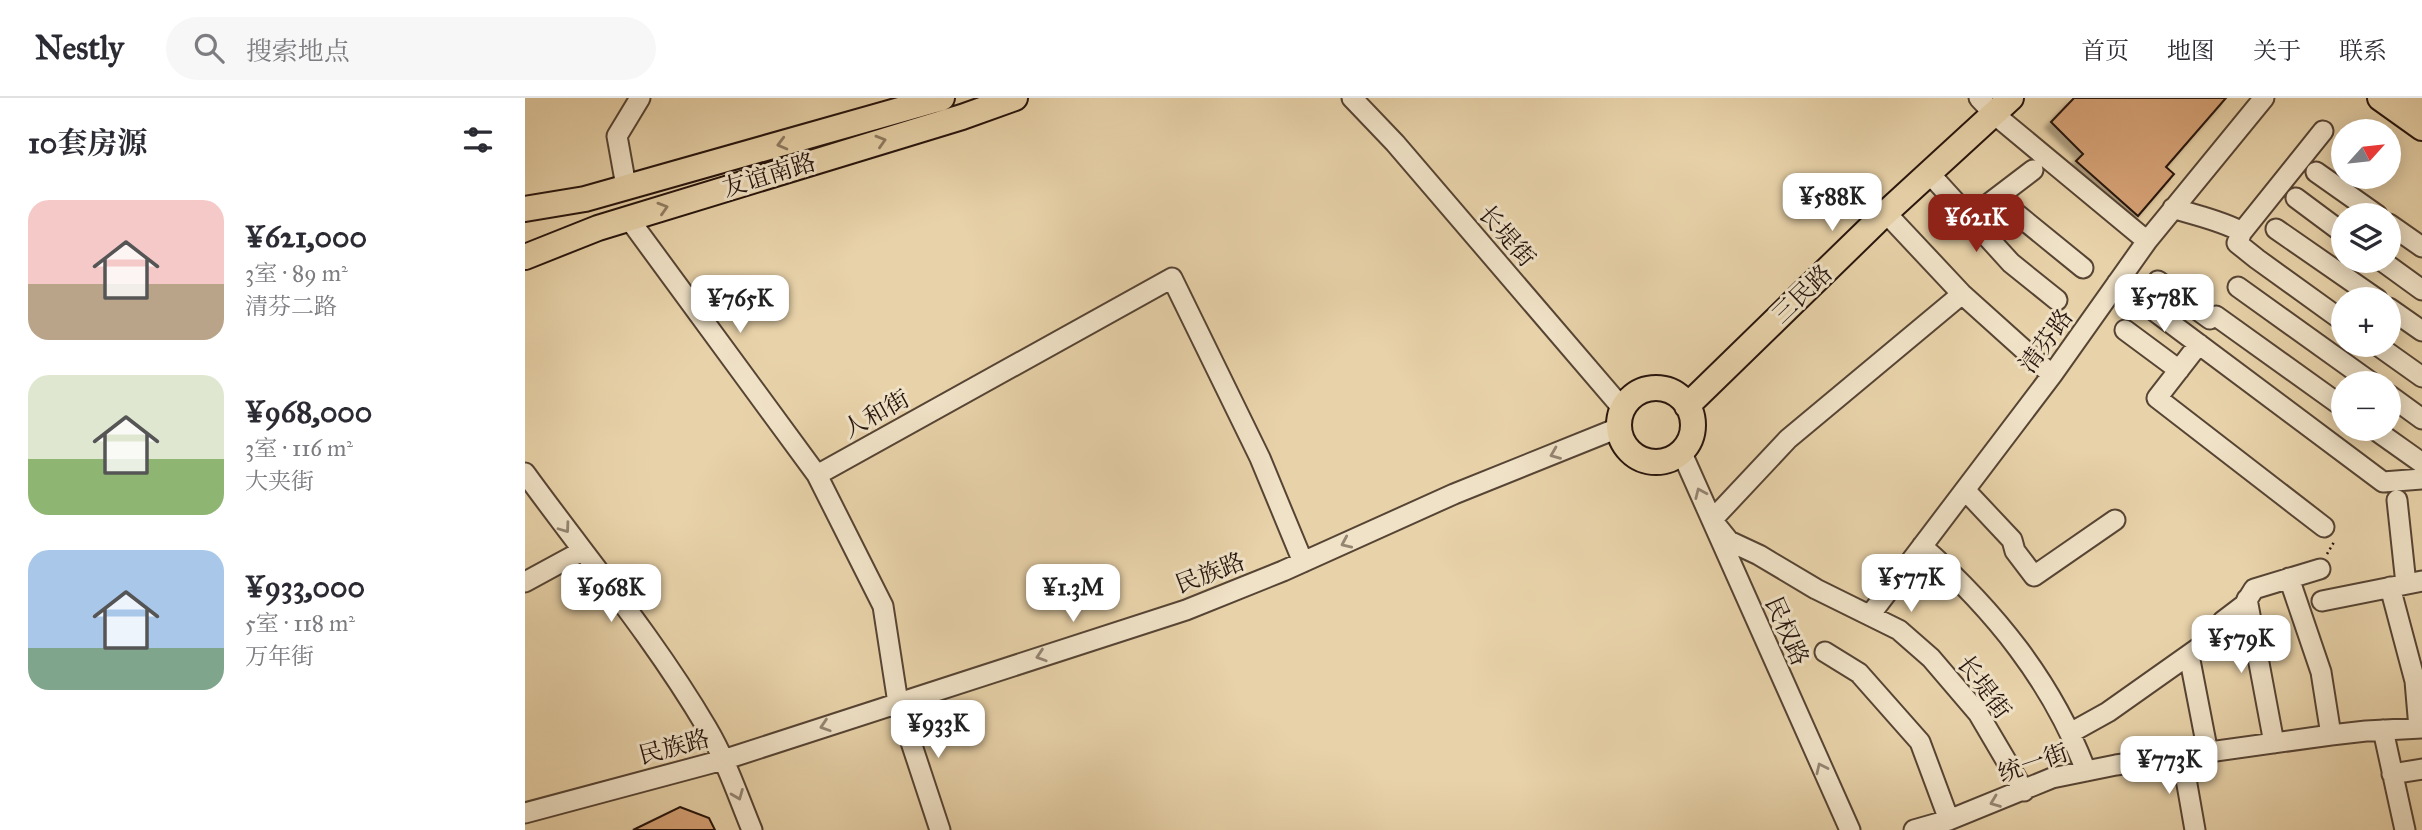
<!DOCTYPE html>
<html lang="zh">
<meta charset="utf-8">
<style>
body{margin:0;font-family:"IM FELL Great Primer","Noto Serif SC",serif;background:#f7f7f7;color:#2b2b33;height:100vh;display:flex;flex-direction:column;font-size:26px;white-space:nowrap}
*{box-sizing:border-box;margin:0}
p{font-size:23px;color:#7c7c81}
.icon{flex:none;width:38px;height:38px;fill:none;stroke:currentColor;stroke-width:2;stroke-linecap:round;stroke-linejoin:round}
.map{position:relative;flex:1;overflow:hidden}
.panel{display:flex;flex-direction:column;background:#fff;width:525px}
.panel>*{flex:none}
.needle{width:46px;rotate:63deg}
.buttons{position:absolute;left:1806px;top:21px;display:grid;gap:14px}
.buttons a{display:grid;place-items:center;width:70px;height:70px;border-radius:50%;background:#fff;box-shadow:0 4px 18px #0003;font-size:35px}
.price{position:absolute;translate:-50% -60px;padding:0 16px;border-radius:14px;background:#fff;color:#222;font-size:23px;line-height:46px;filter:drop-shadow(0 2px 4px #0008)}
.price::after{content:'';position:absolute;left:50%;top:42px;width:21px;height:16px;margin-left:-10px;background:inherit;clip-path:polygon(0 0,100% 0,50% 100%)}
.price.selected{background:#8f2418;color:#fff}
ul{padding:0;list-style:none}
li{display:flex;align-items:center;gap:21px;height:175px;padding:0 28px}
li span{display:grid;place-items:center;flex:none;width:196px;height:140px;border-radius:21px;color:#555}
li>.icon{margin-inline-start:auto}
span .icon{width:84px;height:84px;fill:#fffc;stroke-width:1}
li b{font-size:30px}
h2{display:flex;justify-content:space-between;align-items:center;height:84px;padding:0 28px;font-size:30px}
header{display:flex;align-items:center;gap:42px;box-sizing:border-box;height:98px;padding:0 35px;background:#fff;border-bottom:2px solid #e1e1e2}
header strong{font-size:33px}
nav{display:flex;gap:38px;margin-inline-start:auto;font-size:24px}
.search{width:490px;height:63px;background:#f7f7f7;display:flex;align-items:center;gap:18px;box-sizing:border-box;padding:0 24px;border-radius:38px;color:#7c7c81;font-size:26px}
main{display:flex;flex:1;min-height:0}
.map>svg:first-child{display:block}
</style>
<header>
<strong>Nestly</strong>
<div class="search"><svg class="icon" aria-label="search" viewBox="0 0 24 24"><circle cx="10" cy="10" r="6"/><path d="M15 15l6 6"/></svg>搜索地点</div>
<nav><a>首页</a><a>地图</a><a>关于</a><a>联系</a></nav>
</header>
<main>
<section class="panel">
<h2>10套房源<svg class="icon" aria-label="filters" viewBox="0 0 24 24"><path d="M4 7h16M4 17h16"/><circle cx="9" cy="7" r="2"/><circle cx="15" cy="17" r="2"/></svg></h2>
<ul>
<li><span style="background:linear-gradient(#f6c9c9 60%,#b9a48a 0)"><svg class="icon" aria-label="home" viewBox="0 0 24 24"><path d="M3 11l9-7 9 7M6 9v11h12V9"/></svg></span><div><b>¥621,000</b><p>3室 · 89 m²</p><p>清芬二路</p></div></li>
<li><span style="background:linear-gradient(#dfe7d0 60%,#8fb573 0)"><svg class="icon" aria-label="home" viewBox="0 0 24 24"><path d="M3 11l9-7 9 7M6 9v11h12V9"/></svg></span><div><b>¥968,000</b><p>3室 · 116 m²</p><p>大夹街</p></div></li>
<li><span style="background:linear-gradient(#a9c7e8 70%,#7fa58c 0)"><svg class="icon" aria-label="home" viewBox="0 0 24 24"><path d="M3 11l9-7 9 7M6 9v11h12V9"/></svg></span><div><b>¥933,000</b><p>5室 · 118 m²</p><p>万年街</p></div></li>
</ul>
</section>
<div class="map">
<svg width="1897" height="732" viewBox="0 0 1897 732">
<defs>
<filter id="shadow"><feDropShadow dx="-6" dy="6" stdDeviation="2" flood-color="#0004"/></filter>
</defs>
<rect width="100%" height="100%" fill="#e8d2a9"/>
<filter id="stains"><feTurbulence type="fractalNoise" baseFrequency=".00286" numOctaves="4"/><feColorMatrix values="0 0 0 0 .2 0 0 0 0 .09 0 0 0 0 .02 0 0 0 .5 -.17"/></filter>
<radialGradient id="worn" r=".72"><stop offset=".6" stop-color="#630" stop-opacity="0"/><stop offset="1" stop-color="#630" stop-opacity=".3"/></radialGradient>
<path fill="#d6a276" stroke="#26140d" stroke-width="2" filter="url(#shadow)" d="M1549 0H1701L1641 69 1649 76 1613 118 1551 63 1558 56 1526 24Z
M155 709 184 720 190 732H108Z"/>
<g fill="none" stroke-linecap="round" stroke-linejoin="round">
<defs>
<path id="minor" d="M827 0 870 45 1098 311
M1454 0 1469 16 1622 143
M1791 74 1852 117
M1404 75 1486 165 1532 202
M101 88 92 38 115 0
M1472 100 1558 170
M1771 100 1818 135
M1648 110C1672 118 1695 122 1717 134L1712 145 1732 161 1818 223
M1361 115 1437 196 1527 277
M1445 120 1508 72
M104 121 292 377
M1864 126 1897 149
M1751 131 1852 201
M1717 134 1798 33
M1857 163 1897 192
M1592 185 1858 384 1897 381
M1713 189 1847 285
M1437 196 1263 341 1187 422 1204 443 1234 457 1291 491 1374 532 1406 560 1453 615 1499 693
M1617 203 1633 183 1685 221
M1864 210 1897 233
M1691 218 1818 309
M1600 232 1654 272
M1674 246 1632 300 1799 429
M1852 247 1897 279
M1864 297 1897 321
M1849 331 1897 365
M1156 353 1325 732
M0 375C61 459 129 540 182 630 201 662 213 698 227 732
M1440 392 1487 442 1490 453 1509 478 1590 422
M1872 402 1881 486
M1397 448C1469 512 1527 583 1561 673
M1764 480 1796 574 1806 637
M0 484 57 453
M1865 489 1890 583 1894 630
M1722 501 1749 645
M1797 503 1897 483
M1345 517 1527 277 1622 143 1739 0
M1300 554 1334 575 1395 644 1424 722
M1664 557 1683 655
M1858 632 1880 732
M1547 634 1583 614 1682 544 1698 523 1719 507 1729 491 1795 471
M1657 658 1670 732
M1867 676 1897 671
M0 715 198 662 661 512 758 473 929 396 1093 330
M415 732 373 605 358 508 292 377 647 180 735 360 778 464
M1389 732 1424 722 1527 680 1591 667 1806 637 1841 633 1897 630"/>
<path id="major" d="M1855 0 1897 30
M1887 0 1897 6
M0 111 60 101 417 0
M0 159 73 130 437 19 490 0
M1094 327a37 37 0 1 1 74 0a37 37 0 1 1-74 0Z
M1162 308 1353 122 1486 0"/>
</defs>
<use href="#minor" stroke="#564434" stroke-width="23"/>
<use href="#major" stroke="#26140d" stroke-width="28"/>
<path stroke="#26140d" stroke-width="2.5" stroke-dasharray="2 3.5" stroke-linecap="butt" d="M1802 456 1809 444"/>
<use href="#minor" stroke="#f0e2c7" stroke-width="19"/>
<use href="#major" stroke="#e8d2a9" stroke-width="24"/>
</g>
<defs><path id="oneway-chevron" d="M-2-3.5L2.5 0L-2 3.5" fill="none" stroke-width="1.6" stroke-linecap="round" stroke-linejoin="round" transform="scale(1.75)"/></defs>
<g stroke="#917c63">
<use href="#oneway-chevron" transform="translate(356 43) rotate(-17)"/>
<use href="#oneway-chevron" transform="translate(257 46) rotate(165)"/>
<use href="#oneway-chevron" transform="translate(138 110) rotate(-17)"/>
</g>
<g stroke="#958573">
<use href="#oneway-chevron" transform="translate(1030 356) rotate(158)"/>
<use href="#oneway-chevron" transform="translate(1175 395) rotate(-114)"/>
<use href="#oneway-chevron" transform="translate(40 430) rotate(54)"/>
<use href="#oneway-chevron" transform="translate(821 445) rotate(156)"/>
<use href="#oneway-chevron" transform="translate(516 558) rotate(162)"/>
<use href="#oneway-chevron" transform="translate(300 628) rotate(162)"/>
<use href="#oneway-chevron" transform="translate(1296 670) rotate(-115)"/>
<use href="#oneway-chevron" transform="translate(213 697) rotate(68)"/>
<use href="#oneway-chevron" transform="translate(1470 704) rotate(159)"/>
</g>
<g text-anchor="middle" stroke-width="6" stroke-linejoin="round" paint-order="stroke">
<g font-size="24" fill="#26140d" stroke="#f0e2c7">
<text transform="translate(244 77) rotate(-17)" y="8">友谊南路</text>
<text transform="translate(982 138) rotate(49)" y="8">长堤街</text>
<text transform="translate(1277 196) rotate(-44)" y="8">三民路</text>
<text transform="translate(1521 243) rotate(-54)" y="8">清芬路</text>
<text transform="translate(351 316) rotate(-29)" y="8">人和街</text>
<text transform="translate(685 475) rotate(-21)" y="8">民族路</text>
<text transform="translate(1262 533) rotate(66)" y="8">民权路</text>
<text transform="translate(1459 589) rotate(53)" y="8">长堤街</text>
<text transform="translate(149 649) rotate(-15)" y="8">民族路</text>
<text transform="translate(1508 665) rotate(-19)" y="8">统一街</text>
</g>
</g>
<rect width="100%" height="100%" filter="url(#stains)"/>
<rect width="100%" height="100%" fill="url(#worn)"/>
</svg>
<div class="buttons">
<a><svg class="needle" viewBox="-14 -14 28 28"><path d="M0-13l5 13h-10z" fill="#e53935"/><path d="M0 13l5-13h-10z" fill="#7c7c81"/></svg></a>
<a><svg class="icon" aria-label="layers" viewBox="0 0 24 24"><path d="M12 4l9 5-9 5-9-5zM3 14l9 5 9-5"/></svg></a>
<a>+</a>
<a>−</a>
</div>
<b class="price" style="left:1307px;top:135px">¥588K</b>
<b class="price selected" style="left:1451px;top:156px">¥621K</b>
<b class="price" style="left:1639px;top:236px">¥578K</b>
<b class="price" style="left:215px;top:237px">¥765K</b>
<b class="price" style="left:1386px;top:516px">¥577K</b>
<b class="price" style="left:86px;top:526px">¥968K</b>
<b class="price" style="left:548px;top:526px">¥1.3M</b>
<b class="price" style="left:1716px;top:577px">¥579K</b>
<b class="price" style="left:413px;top:662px">¥933K</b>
<b class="price" style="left:1644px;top:698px">¥773K</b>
</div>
</main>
